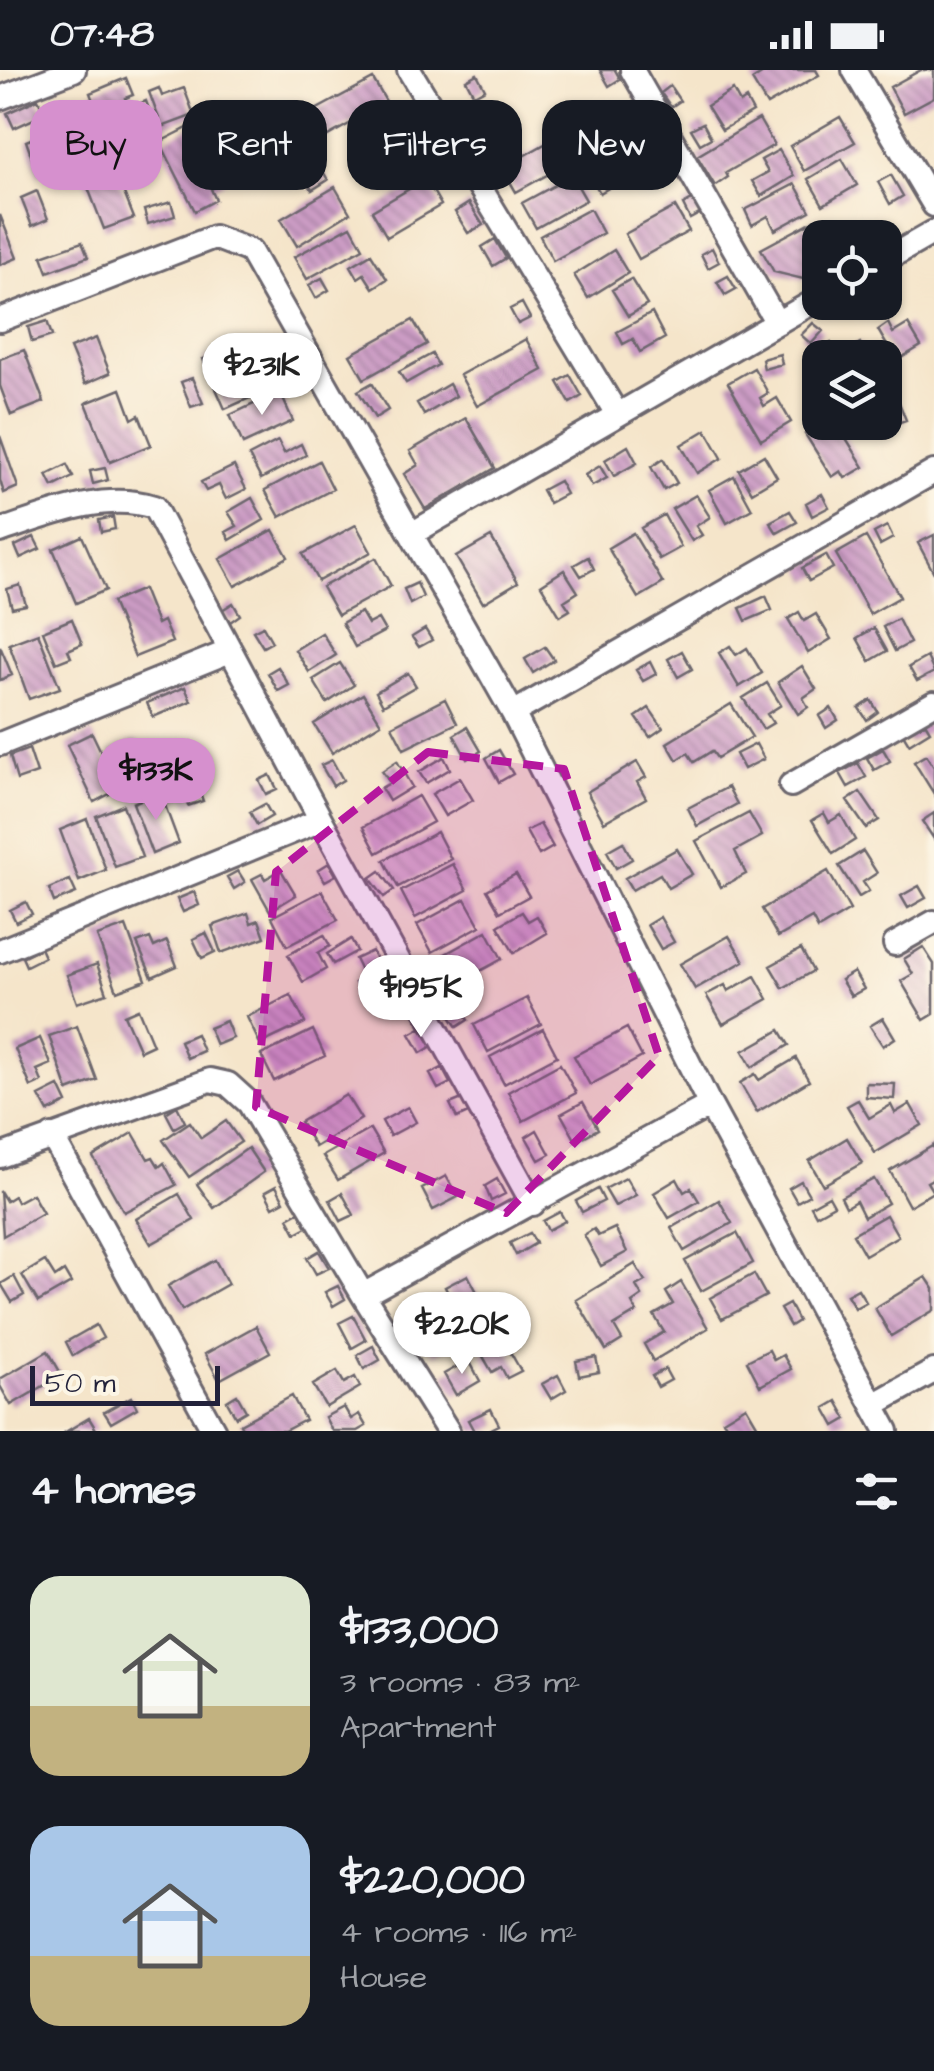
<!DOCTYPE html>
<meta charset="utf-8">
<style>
body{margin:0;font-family:"Architects Daughter",sans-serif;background:#20242c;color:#f1f3f6;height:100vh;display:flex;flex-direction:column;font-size:38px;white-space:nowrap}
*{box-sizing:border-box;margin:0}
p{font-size:32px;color:#9ea1a6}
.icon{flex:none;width:55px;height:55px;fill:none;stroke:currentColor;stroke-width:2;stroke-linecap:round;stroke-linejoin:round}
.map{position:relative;height:1361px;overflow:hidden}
.panel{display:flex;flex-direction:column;background:#171b24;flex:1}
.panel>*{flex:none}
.hud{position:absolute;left:30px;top:30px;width:875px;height:90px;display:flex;gap:20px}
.tools{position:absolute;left:802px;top:150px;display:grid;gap:20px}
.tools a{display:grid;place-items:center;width:100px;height:100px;border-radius:20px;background:#171b24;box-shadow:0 2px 8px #0004;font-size:50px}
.scale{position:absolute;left:30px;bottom:25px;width:190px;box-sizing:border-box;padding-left:10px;border:5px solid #22223b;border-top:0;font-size:28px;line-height:35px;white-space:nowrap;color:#22223b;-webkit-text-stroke:8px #fcf5e5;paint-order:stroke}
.price{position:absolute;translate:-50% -85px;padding:0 22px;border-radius:35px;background:#fff;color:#222;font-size:32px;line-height:65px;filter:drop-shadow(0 2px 5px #0008)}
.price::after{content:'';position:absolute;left:50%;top:60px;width:30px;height:22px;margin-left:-15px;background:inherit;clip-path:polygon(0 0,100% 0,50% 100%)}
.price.current{background:#d690ce;color:#111}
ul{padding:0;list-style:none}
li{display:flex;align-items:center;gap:30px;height:250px;padding:0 30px}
li span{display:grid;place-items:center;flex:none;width:280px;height:200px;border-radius:30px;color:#555}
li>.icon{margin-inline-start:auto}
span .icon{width:120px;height:120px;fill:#fffc;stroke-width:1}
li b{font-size:42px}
h2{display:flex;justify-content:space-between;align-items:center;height:120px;padding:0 30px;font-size:42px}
.pill{padding:0 35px;border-radius:30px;background:#171b24;box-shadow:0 2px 8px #0004;font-size:35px;line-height:90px}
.pill.current{background:#d690ce;color:#111}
.status{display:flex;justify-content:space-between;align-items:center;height:70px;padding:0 50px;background:#171b24;direction:ltr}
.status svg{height:28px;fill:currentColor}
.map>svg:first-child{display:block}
</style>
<div class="status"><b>07:48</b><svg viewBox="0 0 49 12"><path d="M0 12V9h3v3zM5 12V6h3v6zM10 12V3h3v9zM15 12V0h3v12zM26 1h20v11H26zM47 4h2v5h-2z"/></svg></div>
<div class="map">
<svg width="934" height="1361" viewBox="0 0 934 1361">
<defs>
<pattern id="building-back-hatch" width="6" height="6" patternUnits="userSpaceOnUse" patternTransform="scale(2.5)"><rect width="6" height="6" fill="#cc9cc5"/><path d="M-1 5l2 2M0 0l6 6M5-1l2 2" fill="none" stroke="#a57fa1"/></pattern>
</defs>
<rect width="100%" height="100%" fill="#fcf5e5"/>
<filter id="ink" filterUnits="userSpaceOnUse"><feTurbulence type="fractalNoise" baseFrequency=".01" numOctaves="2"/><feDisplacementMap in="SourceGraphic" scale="20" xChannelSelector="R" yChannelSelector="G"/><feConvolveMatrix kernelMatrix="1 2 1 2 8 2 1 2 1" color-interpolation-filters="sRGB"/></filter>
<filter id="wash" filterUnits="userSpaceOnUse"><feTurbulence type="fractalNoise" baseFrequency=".0048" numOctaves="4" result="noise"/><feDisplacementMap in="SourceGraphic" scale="40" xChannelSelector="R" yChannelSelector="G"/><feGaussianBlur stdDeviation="2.25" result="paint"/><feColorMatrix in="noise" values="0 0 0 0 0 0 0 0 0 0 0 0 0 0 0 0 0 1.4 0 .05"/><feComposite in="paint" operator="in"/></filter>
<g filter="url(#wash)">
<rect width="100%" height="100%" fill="#f5e5ca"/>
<g id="blocks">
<path fill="url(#building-back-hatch)" d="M600 0H615L620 9 609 16Z
M768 0H816L819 5 767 35 752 10Z
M921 0H934V27L904 43 890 17Z
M477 4 485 19 474 25 466 10Z
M126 8 133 25 125 28 139 65 110 76 90 23Z
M373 9 387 33 324 68 310 43Z
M670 16 680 31 671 37 661 23Z
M159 18 162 26 184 18 194 45 162 57 149 22Z
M733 20 740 33 746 29 753 42 722 60 707 36Z
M38 29 45 44 14 58 7 43Z
M146 31 151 45 139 50 134 36Z
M618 37 632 61 582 89 568 64Z
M478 41 498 74 486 81 466 48Z
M215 44 236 85 216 95 225 112 211 119 216 130 195 141 160 72Z
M89 45 102 80 87 85 75 50Z
M840 47 855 72 804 101 790 76Z
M759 49 774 75 726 103 728 107 715 116 697 86Z
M703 53 711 68 700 74 691 59Z
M647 58 654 72 643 78 636 64Z
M302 64 328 110 312 120 286 74Z
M41 65 53 100 38 105 26 71Z
M552 70 565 95 516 122 502 98Z
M623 78 637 101 600 123 586 99Z
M779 80 794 106 761 126 752 111 768 102 761 90Z
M842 89 857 115 823 135 808 109Z
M672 92 680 105 669 112 661 98Z
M112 93 134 148 104 159 83 105Z
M891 105 903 126 890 134 878 112Z
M572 106 586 130 536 158 522 133Z
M426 109 441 135 387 167 372 141Z
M795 114 810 141 775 160 768 146 752 155 745 140Z
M335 117 350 143 297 176 281 149Z
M37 121 48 149 32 156 21 128Z
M694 129 701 143 690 149 683 135Z
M171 132 175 146 148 154 144 140Z
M469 133 483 155 468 163 455 142Z
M675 137 689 161 639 189 625 164Z
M590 139 603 163 553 191 540 166Z
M0 145 17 188 0 195Z
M815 150 824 168H820V200L803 209 774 202 761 179Z
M351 156 363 178 307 209 294 187Z
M495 169 506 188 493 196 482 177Z
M82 172 88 187 48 202 42 186Z
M712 178 719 192 708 198 701 184Z
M614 180 628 203 588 228 574 205Z
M371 184 387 209 373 218 364 204 358 208 351 196Z
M728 206 736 219 725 225 717 212Z
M322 208 329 220 316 228 309 215Z
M631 209 647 235 628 246 612 220Z
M522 233 530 248 518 254 510 239Z
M652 243 665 268 640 282 633 269 623 274 617 262Z
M413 250 427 274 364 309 350 285Z
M47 251 52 266 32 272 28 257Z
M813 253 823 261 811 274 801 265Z
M888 253 893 263 908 254 921 276 896 291 878 260Z
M96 268 110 303 85 314 70 278Z
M526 269 543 300 477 336 460 305Z
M831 273 841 288H820V301L810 287Z
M860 273 868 288H852L848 280Z
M227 278 235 296 260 285 267 301 272 299 279 315 225 339 203 289Z
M24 280 44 332 11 345 0 316V289Z
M432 284 438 295 406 313 399 302Z
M780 284 782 294 764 299 762 289Z
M754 298 768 323 760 328 764 336 777 328 791 352 761 370 728 313Z
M570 305 582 326 570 333 558 312Z
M192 308 203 333 191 337 181 312Z
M372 313 388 340 375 348 358 321Z
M449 314 456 326 424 345 417 333Z
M121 319 132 349 139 345 151 375 110 392 86 333Z
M280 322 293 351 243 374 230 345Z
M898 330 906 350 894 354 886 335Z
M466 348 495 398 425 439 404 404 418 395 410 381Z
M822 352H836L864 397 845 408 841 401 832 407 805 364Z
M706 360 722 388 697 403 681 375Z
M0 366 18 417 4 423 0 410Z
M278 371 284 383 301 374 306 385 261 409 249 386Z
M628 376 637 393 614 406 605 390Z
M764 385 777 407 752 422 739 400Z
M663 389 677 413 664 420 651 397Z
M319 391 333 419 280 447 265 420Z
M67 395 73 407 53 417 47 405Z
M234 396 246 419 226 429 219 415 206 421 201 412Z
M600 396 607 408 592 416 585 405Z
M105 398 108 410 93 414 90 401Z
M734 406 752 439 727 453 709 420Z
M559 411 566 424 549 433 542 420Z
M822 424 829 437 812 446 806 433Z
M696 425 710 447 696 456 702 465 692 471 672 439Z
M252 428 264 450 230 470 226 462 237 456 228 442Z
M790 441 797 452 777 463 770 452Z
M664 445 681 477 659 489 641 458Z
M113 447 115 459 101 462 99 450Z
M356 455 371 482 318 511 303 484Z
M887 456 893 468 880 475 874 463Z
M273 460 288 487 235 516 220 489Z
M633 463 663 513 638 528 608 478Z
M934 465V503L918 473Z
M82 466 106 520 76 533 53 479Z
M34 467 40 479 20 488 15 476Z
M491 467 518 512 483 533 456 487Z
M866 467 900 527 870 544 836 484Z
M826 485 833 498 809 511 802 498Z
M588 487 594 499 581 506 574 495Z
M376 488 391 516 338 545 322 517Z
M564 500 578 522 564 531 570 540 560 546 541 515Z
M417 513 423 527 410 534 404 519Z
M20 515 26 535 12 538 7 519Z
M143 519 157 554 163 551 172 572 135 587 112 532Z
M766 526 772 540 746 551 740 538Z
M233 533 240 545 230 552 222 540Z
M361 542 368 554 378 549 385 561 355 577 342 553Z
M799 542 804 551 816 544 831 569 808 583 788 549Z
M72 549 82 574 68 580 71 587 56 593 43 561Z
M898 549 910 573 895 581 883 557Z
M263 556 272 572 263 577 253 561Z
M874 558 887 581 870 591 857 568Z
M425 559 432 570 419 577 412 567Z
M38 563 60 618 29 629 9 574Z
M322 563 336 585 309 602 295 580Z
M0 576 12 605 0 610Z
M730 576 736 585 747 578 762 603 739 617 719 583Z
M545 577 554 590 533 603 525 589Z
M682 581 692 599 678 607 668 589Z
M927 587 934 602 917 611 909 597Z
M650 592 656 604 643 611 636 600Z
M340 593 354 615 327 633 313 610Z
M802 596 816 619 803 628 808 637 798 644 778 612Z
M278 597 289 615 278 621 268 603Z
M408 603 416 616 383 635 376 622Z
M767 613 781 635 767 644 773 653 763 659 743 628Z
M185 617 191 631 153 647 147 633Z
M363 624 381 653 332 683 314 654Z
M445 629 457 653 404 679 392 656Z
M871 630 878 642 867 650 859 638Z
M731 634 752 667 717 688 712 681 694 692 688 683 677 690 667 673Z
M649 638 663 658 650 667 636 647Z
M831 638 838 650 826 658 819 646Z
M924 651 930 661 909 674 903 664Z
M467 657 481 681 467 689 454 665Z
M92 663 119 719 94 732 67 675Z
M137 670 150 702 124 713 111 681Z
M756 674 764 689 744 699 736 684Z
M29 679 37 703 17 710 10 686Z
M883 679 890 691 874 700 867 688Z
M499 680 513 704 499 712 486 688Z
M926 685 934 697V724L914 692Z
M444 687 450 699 426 713 419 702Z
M332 690 343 710 333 716 321 695Z
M397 691 412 717 389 731 381 718 390 713 382 701Z
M637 692 646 707 637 712 646 728 604 752 587 722Z
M858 693 866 707 848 717 840 703Z
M270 705 277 719 266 724 259 710Z
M460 708 473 730 445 746 432 724Z
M195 709 203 731 188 736 185 728 173 732 169 719Z
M728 717 737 734 697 756 688 738Z
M160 722 179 773 152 784 133 733Z
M860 722 879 750 866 758 847 731Z
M418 726 433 752 377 783 363 757Z
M265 734 272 746 257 755 250 742Z
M123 735 142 787 115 797 96 746Z
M749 743 762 766 735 781 746 804 721 817 696 771Z
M824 743 829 752 841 745 855 770 833 784 812 750Z
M934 743V769L922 751Z
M87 749 106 800 79 811 60 760Z
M540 754 553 777 539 785 526 761Z
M437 762 451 789 398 817 384 790Z
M623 772 632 789 616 798 607 781Z
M677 779 692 804 668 818 660 804 632 820 625 808Z
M863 781 877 803 863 812 869 821 859 827 839 796Z
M329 793 336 805 325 811 318 800Z
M453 794 467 820 415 848 401 821Z
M281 800 296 825 270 841 252 809 262 804 265 809Z
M238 801 245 812 234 819 227 807Z
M380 801 394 820 384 827 370 808Z
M828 801 850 840 818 859 812 848 778 867 762 839Z
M516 804 529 826 500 842 487 820Z
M70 810 76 823 54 832 49 819Z
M919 816 926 828 908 838 901 826Z
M322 821 338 850 287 876 272 847Z
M194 822 199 835 183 842 177 829Z
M465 829 480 856 432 882 417 855Z
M26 832 32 844 16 852 10 840Z
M522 842 528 851 537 846 547 863 514 883 498 856Z
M248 843 251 853 259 850 265 867 221 883 212 856Z
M660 847 674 872 661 879 647 855Z
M126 856 146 910 117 921 97 866Z
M487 861 502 889 454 915 438 888Z
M206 863 215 882 202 888 193 869Z
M324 865 330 876 318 883 326 899 303 912 288 885Z
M729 866 744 891 695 919 680 894Z
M150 868 154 877 167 871 177 896 152 907 137 873Z
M351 869 357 881 333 894 327 884Z
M923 877 934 894V944L924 950 901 911 913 904 904 889Z
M40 878 44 887 26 896 22 887Z
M801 879 813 901 783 918 770 896Z
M372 881 387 913 361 926 355 913 365 909 355 889Z
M97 894 107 923 77 933 67 905Z
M854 902 864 919 851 926 841 910Z
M755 906 768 929 723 954 706 925 725 915 728 921Z
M403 919 412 933 396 942 388 928Z
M291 925 305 953 260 974 247 947Z
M527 928 541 954 488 982 474 955Z
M138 939 153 975 140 981 124 945Z
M460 939 468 950 457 957 449 945Z
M883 948 895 968 883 976 870 956Z
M226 951 233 968 216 975 209 958Z
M77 956 97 1010 68 1021 49 966Z
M421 958 432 976 421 983 410 964Z
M627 958 642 987 590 1015 574 986Z
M543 959 557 986 504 1014 490 987Z
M313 960 325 986 274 1011 261 985Z
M780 960 789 975 752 997 743 981Z
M196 964 203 981 187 988 180 971Z
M40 968 51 994 37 1000 42 1012 31 1017 15 979Z
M796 988 809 1011 757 1042 740 1013 755 1004 759 1010Z
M560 994 576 1023 523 1051 508 1022Z
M442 998 450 1013 438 1019 430 1004Z
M866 1013 895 1014 894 1029 866 1027Z
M59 1016 67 1033 48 1042 39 1026Z
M346 1025 361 1049 315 1077 300 1052Z
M462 1029 468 1043 457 1048 450 1034Z
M858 1030 869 1048 891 1035 895 1043 910 1034 922 1055 875 1083 847 1036Z
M583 1032 598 1059 576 1071 561 1044Z
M177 1036 185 1052 174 1058 166 1043Z
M408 1037 416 1052 390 1066 382 1051Z
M226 1051 241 1072 189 1107 163 1070 190 1052 201 1068Z
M370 1059 384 1083 338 1110 323 1086Z
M537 1060 550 1084 539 1090 526 1067Z
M133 1063 148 1089 153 1087 159 1097 164 1093 176 1115 124 1142 93 1087Z
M847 1068 862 1093 823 1115 809 1091Z
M934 1075V1108L927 1112 933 1122 909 1136 890 1101Z
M248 1078 264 1102 214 1138 197 1114Z
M446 1106 458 1127 433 1140 422 1119Z
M626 1108 636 1125 615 1136 605 1119Z
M497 1109 505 1124 491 1131 485 1116Z
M677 1109 684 1122 691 1118 699 1131 669 1148 654 1123Z
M874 1109 888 1133 864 1147 856 1131 846 1137 841 1127Z
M801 1111 809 1125 797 1132 789 1118Z
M276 1116 284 1131 273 1137 265 1122Z
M598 1119 604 1131 582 1142 576 1131Z
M0 1121 6 1131 14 1126 17 1132 32 1124 43 1143 3 1166Z
M342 1123 354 1145 341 1151 330 1130Z
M179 1124 194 1150 151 1174 136 1149Z
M829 1126 834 1135 816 1145 811 1136Z
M719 1130 732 1153 684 1181 671 1158Z
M299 1142 307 1157 296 1163 288 1148Z
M560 1142 565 1151 548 1160 543 1151Z
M886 1145 898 1166 865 1185 853 1164Z
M615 1158 627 1182 601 1196 584 1165 594 1159 598 1166Z
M530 1163 536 1173 516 1185 510 1173Z
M737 1163 753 1193 701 1221 685 1191Z
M319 1181 329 1198 316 1204 307 1188Z
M215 1190 228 1214 182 1240 168 1216Z
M45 1191 55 1207 64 1201 71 1213 38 1232 22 1205Z
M635 1194 645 1211 636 1216 642 1226 632 1233 637 1242 614 1256 622 1270 606 1280 576 1230Z
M754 1204 766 1226 722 1249 710 1228Z
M468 1205 495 1256 471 1268 445 1217Z
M14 1206 24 1225 12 1232 1 1214Z
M926 1207 934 1219V1240L891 1266 875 1238Z
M681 1212 708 1258 653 1291 644 1274 664 1262 654 1245 673 1234 666 1222Z
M338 1216 345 1229 333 1236 325 1222Z
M858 1219 866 1232 855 1238 847 1225Z
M439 1227 461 1271 434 1285 412 1241Z
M789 1234 798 1251 790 1256 780 1239Z
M353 1246 366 1270 352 1278 339 1253Z
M96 1255 103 1268 73 1286 66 1272Z
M256 1256 270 1282 219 1310 205 1284Z
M504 1271 521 1301 507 1308 501 1297 492 1302 481 1283Z
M373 1276 380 1290 364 1299 357 1285Z
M769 1280 774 1290 783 1285 791 1299 760 1316 747 1291Z
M48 1281 62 1305 11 1335 0 1316V1309Z
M596 1287 599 1302 579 1306 576 1291Z
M469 1290 480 1311 456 1325 444 1304Z
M665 1299 671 1310 658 1317 652 1306Z
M337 1301 344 1313 355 1307 360 1317 326 1337 313 1315Z
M558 1305 566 1320 551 1329 542 1314Z
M237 1325 246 1341 236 1347 227 1331Z
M292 1326 305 1350 284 1361H244L240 1354Z
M131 1327 137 1338 111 1353 104 1342Z
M837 1331 847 1349 835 1356 825 1338Z
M746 1336 759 1358 739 1361 737 1358 731 1361 723 1350Z
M344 1337 351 1349 359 1344 366 1356 357 1361H332L325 1347Z
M491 1339 499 1355 487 1361H474L468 1350Z
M89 1348 97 1361H67Z"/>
</g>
</g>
<g filter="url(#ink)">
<use href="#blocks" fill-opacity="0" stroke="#6c666d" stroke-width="2.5"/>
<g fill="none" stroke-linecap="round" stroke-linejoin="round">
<defs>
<path id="minor" d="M409 0 617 344
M632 0 777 253
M854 0 934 135
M0 28 74 0
M885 190 934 162
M0 250 214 167 250 181 513 643 710 1035 887 1361
M0 461C48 445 104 421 154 437L321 750 533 1134
M413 463 820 228
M513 643 934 402
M0 674 230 581
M791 715 934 633
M895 874 934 852
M0 881 321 750
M52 1066 214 1361
M0 1086 210 1010 228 1014 249 1033 363 1225 710 1035
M363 1225 448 1361
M873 1335 934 1301"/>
</defs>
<use href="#minor" stroke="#6c666d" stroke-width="28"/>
<use href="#minor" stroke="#fff" stroke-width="22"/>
</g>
</g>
<path fill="#b5179e" fill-opacity="0.2" stroke="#b5179e" stroke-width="8" stroke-dasharray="20 12" stroke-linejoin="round" d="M428 682 564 699 659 986 506 1143 256 1037 276 802Z"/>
</svg>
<div class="tools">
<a><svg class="icon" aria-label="locate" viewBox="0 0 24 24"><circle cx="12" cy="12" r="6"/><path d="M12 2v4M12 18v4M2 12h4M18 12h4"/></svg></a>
<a><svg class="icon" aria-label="layers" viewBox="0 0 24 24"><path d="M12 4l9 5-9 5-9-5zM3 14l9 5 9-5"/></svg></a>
</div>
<div class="scale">50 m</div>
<b class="price" style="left:262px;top:348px">$231K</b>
<b class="price current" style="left:156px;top:753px">$133K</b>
<b class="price" style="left:421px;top:970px">$195K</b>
<b class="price" style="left:462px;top:1307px">$220K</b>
<div class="hud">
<a class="pill current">Buy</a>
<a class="pill">Rent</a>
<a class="pill">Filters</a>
<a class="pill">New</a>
</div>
</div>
<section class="panel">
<h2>4 homes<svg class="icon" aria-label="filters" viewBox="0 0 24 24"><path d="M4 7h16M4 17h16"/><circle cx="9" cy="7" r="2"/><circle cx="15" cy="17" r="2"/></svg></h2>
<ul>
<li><span style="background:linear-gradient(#dfe7d0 65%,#c2b280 0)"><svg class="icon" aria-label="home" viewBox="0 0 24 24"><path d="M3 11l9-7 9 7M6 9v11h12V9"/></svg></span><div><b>$133,000</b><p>3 rooms · 83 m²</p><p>Apartment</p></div></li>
<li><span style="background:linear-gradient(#a9c7e8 65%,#c2b280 0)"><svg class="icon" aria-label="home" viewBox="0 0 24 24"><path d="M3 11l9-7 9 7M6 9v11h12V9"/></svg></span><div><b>$220,000</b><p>4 rooms · 116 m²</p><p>House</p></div></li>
</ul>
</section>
